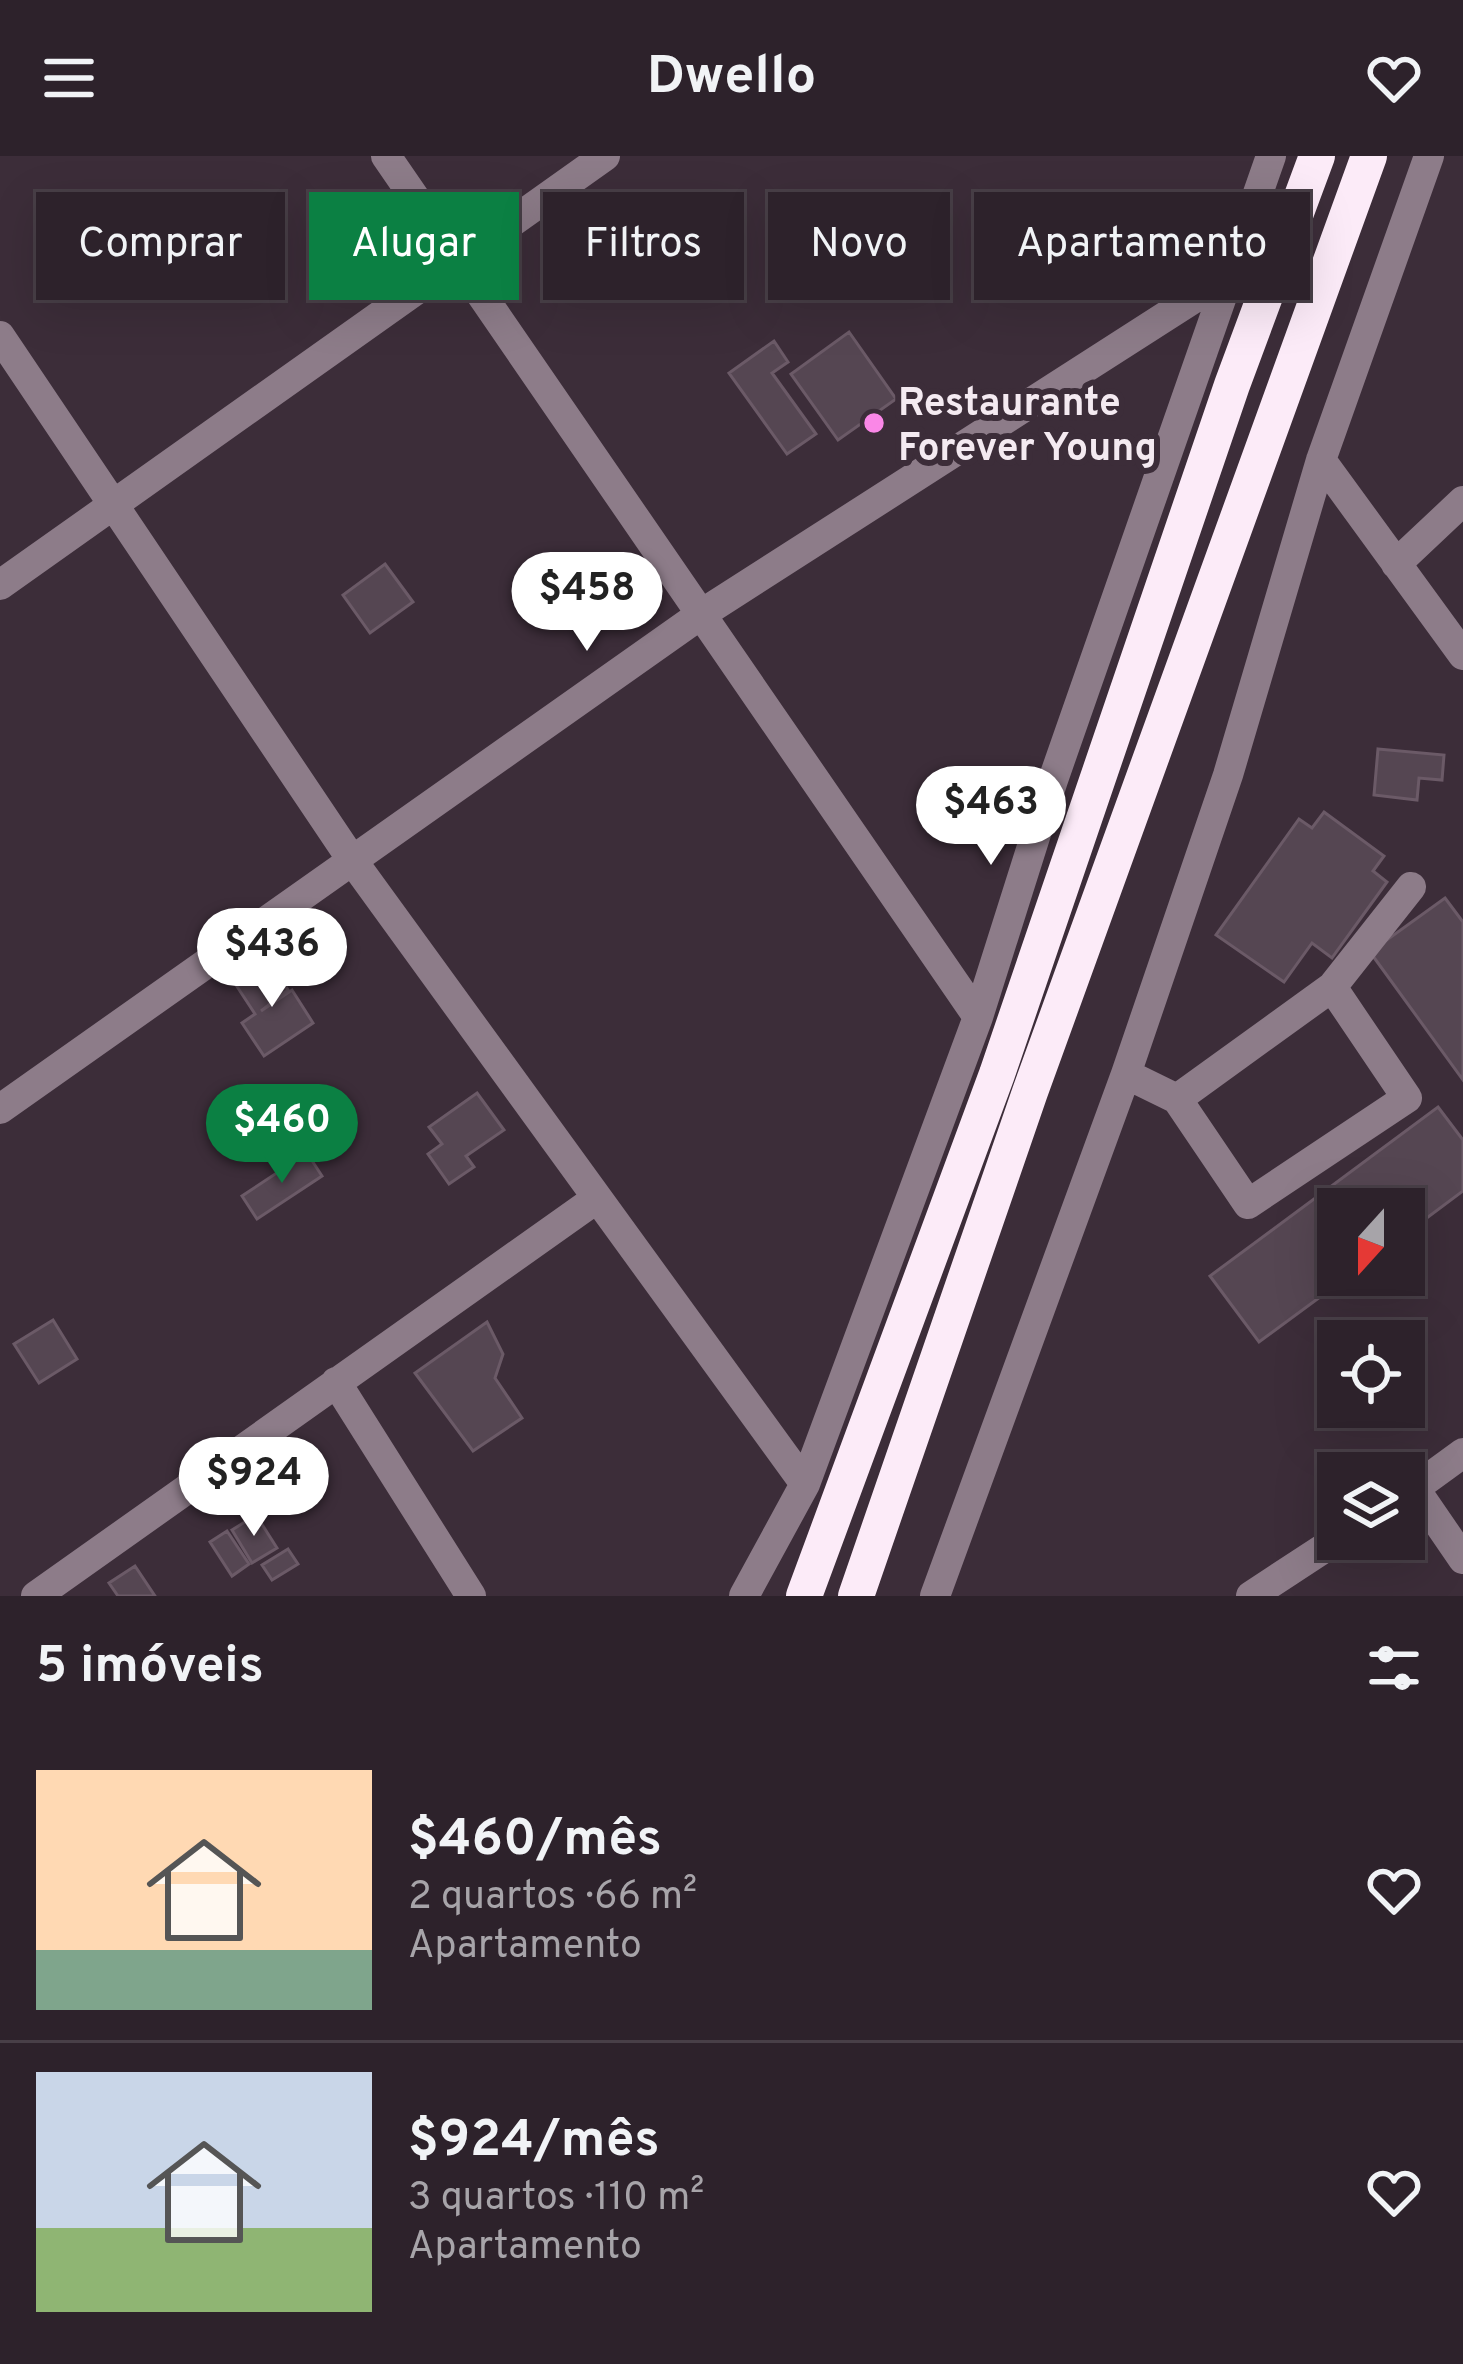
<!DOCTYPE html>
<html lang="pt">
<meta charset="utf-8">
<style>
body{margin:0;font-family:Overpass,sans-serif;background:#352a33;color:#f1f3f6;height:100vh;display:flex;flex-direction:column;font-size:45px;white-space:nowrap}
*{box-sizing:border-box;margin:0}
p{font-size:39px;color:#a7a4a9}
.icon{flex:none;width:66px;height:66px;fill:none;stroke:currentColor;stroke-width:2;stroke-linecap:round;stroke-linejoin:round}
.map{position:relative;height:1440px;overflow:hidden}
.sheet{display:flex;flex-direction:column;background:#2d222b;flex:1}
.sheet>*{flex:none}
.hud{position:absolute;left:36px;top:36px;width:1392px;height:108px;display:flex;gap:24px}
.needle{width:78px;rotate:201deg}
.tools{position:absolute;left:1317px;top:1032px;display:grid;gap:24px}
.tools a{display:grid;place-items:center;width:108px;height:108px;border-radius:0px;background:#2d222b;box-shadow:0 12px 48px #0002,0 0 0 3px #483f47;font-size:60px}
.price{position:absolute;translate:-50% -102px;padding:0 27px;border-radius:42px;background:#fff;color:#222;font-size:39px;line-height:78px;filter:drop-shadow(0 3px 6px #0008)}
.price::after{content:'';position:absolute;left:50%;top:72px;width:36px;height:27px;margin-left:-18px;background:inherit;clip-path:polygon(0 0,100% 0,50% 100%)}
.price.on{background:#0b8043;color:#fff}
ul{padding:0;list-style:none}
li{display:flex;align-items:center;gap:36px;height:300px;padding:0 36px}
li+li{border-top:3px solid #483f47}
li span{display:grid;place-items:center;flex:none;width:336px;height:240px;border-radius:0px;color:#555}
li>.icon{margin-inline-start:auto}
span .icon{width:144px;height:144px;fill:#fffc;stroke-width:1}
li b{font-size:51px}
h2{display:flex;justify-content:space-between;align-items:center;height:144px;padding:0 36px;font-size:51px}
.pill{padding:0 42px;border-radius:0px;background:#2d222b;box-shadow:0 12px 48px #0002,0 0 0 3px #483f47;font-size:42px;line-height:108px}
.pill.on{background:#0b8043;color:#fff}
header{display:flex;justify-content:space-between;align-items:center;height:156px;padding:0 36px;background:#2d222b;font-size:54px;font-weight:700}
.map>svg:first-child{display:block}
</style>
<header><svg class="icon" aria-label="menu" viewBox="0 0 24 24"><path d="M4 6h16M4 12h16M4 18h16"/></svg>Dwello<svg class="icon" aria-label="heart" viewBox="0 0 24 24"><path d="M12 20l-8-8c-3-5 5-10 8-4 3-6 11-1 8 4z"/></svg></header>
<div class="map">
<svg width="1463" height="1440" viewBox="0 0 1463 1440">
<rect width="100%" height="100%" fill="#3c2d39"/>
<path fill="#554652" stroke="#6b5a67" stroke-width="3" d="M849 176 896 243 838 284 791 218Z
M774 185 788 206 772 217 816 278 787 298 729 217Z
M385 408 413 446 370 477 343 439Z
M1378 593 1444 599 1442 624 1419 622 1417 644 1374 639Z
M1324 656 1384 700 1373 715 1387 726 1332 802 1312 787 1284 826 1216 779 1299 663 1312 672Z
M1445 742 1463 766V924L1370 796Z
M270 806 288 834 261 855 292 834 313 867 264 900 242 867 255 858 236 829Z
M477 937 504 974 466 1000 474 1011 449 1028 428 998 442 988 429 971Z
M1438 951 1463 984V1035L1404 1079V1053H1338V1119H1350L1259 1186 1210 1120Z
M307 997 322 1020 257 1063 242 1040Z
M53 1164 77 1203 39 1227 14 1188Z
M487 1166 503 1198 495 1222 522 1262 473 1295 415 1217Z
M256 1359 277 1392 252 1407 232 1374Z
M227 1375 249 1408 232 1420 210 1386Z
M288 1393 298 1408 272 1424 262 1409Z
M135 1410 155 1440H118L109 1427Z"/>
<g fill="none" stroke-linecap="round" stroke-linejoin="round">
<path stroke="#8d7c89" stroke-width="30" d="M386 0 978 861
M0 180 352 704 805 1328
M1321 304 1463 499
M1396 408 1463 345
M0 429 605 0
M1126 918 1177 943 1332 831 1411 731
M1177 943 1248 1048 1407 942 1332 831
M0 953 703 457 1227 121
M336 1226 471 1440
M1415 1333 1463 1403
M1404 1340 1463 1297
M36 1440 596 1043
M744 1440 805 1328 978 861 1053 624 1271 0
M935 1440 1126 918 1228 619 1321 304 1429 0
M1251 1440 1338 1383"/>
<path stroke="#fcebf8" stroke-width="36" d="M804 1440 997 918 1232 229 1317 0
M856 1440 1030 936 1369 0"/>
</g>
<circle fill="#fa87e7" stroke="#3c2d39" stroke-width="4.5" cx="874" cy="267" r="12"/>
<g text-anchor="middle" stroke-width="12" stroke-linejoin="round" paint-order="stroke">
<g font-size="39" font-weight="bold" fill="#f4eaf1" stroke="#3c2d39" text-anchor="start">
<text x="898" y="259">Restaurante<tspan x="898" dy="45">Forever Young</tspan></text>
</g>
</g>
</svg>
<div class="tools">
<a><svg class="needle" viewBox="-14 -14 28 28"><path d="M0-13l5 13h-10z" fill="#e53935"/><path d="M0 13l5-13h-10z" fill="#a7a4a9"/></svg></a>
<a><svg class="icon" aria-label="locate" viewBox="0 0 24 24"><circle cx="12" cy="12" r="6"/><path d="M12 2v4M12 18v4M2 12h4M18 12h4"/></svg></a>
<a><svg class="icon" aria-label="layers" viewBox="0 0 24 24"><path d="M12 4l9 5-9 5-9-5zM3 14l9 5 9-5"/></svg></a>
</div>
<b class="price" style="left:587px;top:498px">$458</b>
<b class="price" style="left:991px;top:712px">$463</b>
<b class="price" style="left:272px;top:854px">$436</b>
<b class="price on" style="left:282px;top:1030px">$460</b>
<b class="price" style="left:254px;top:1383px">$924</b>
<div class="hud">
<a class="pill">Comprar</a>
<a class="pill on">Alugar</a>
<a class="pill">Filtros</a>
<a class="pill">Novo</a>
<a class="pill">Apartamento</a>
</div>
</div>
<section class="sheet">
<h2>5 imóveis<svg class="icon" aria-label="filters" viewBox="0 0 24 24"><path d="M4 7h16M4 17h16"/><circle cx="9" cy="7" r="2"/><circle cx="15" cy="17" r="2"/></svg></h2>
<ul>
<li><span style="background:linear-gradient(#ffd9b3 75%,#7fa58c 0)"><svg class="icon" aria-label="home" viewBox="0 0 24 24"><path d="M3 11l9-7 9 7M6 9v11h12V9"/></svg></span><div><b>$460/mês</b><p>2 quartos · 66 m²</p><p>Apartamento</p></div><svg class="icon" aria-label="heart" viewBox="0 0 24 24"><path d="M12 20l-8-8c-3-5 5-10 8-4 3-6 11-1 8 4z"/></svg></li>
<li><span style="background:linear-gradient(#c9d6e8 65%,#8fb573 0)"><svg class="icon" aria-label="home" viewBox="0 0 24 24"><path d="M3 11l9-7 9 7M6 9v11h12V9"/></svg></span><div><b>$924/mês</b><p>3 quartos · 110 m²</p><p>Apartamento</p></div><svg class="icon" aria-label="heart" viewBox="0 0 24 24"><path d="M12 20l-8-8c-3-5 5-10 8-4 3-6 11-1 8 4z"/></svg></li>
</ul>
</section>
